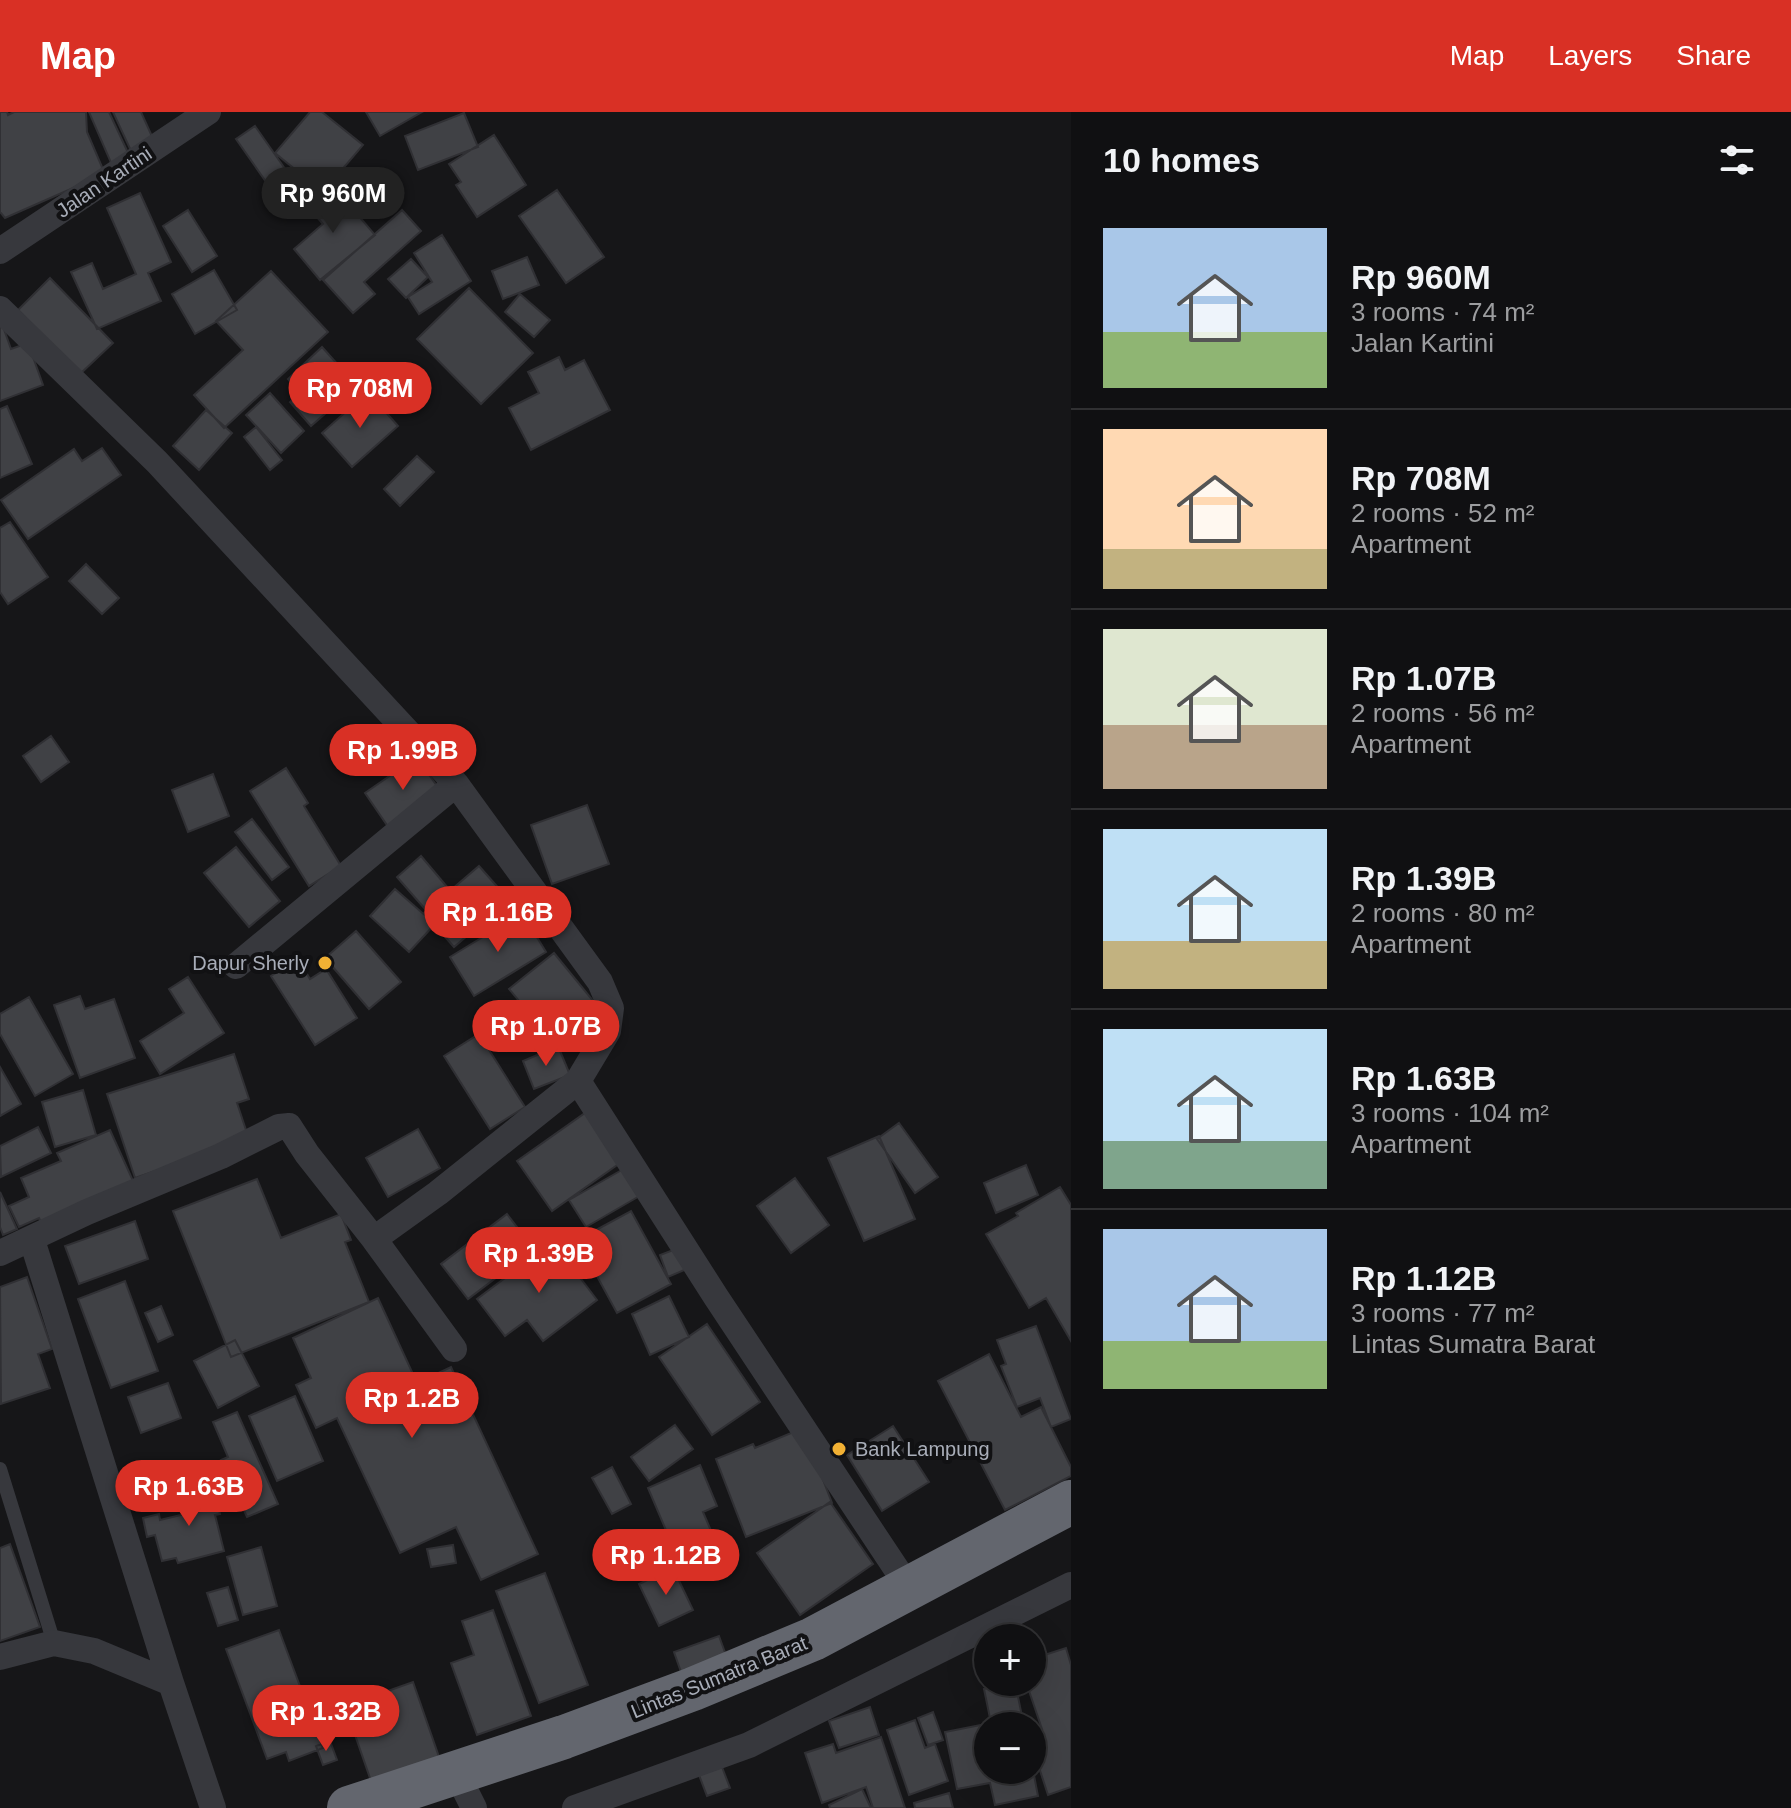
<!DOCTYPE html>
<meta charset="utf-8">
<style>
body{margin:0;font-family:Arial,sans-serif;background:#1e1e20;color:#f1f3f6;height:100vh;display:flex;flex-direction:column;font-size:30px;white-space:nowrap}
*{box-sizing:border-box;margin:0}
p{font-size:26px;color:#9c9d9f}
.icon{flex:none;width:44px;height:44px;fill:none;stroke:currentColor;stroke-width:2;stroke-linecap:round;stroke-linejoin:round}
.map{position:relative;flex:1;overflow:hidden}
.side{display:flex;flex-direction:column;background:#101012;width:720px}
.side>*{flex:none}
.buttons{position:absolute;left:974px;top:1512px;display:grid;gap:16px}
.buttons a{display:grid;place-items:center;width:72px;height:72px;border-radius:50%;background:#101012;box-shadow:0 8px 32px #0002,0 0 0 2px #303032;font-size:40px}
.price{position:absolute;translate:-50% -68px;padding:0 18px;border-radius:28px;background:#d93025;color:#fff;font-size:26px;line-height:52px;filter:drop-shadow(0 2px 4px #0008)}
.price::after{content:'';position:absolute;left:50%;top:48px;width:24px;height:18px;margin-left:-12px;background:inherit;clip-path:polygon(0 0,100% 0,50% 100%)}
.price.selected{background:#222;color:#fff}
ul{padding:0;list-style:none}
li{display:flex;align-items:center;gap:24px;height:200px;padding:0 32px}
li+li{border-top:2px solid #303032}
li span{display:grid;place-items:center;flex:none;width:224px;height:160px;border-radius:0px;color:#555}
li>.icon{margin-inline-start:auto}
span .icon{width:96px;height:96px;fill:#fffc;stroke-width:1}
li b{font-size:34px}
h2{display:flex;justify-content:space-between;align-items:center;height:96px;padding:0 32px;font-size:34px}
header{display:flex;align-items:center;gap:48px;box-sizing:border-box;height:112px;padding:0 40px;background:#d93025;color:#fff}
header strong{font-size:38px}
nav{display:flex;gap:44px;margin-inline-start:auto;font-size:28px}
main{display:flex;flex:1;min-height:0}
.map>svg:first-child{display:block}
</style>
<header>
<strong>Map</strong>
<nav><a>Map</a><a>Layers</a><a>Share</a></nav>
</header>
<main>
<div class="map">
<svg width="1071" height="1696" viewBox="0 0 1071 1696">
<rect width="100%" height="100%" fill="#161618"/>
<path fill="#404145" stroke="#303034" stroke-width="2" d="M0 0H7L8 3 14 0H86L87 20 105 62 5 106 0 100Z
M89 0H109L130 45 112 53Z
M113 0H141L155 31 132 41Z
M310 0H322L363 33 323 80 275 41Z
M366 0H422L380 24Z
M464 1 478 35 418 58 405 24Z
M255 14 309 91 290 104 236 27Z
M494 23 526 73 477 105 456 73 461 70 449 52Z
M335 76 375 123 320 168 294 137 323 112 310 97Z
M557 78 604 145 566 171 519 104Z
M140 81 171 150 148 161 161 189 97 217 71 160 92 151 103 177 136 162 107 96Z
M188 98 217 144 192 160 163 114Z
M402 98 421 119 364 170 375 182 353 201 323 168Z
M442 123 471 169 419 202 408 185 432 170 414 141Z
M527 145 539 173 503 187 492 159Z
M411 147 428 165 406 186 388 167Z
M214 158 237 198 195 222 172 182Z
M271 159 328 220 224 316 194 283 243 238 216 209Z
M50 166 113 231 80 262 18 198Z
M469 176 533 241 481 292 417 227Z
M520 182 550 208 534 225 505 200Z
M0 206 11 237 28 231 43 273 0 289Z
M322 235 357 274 311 314 290 290 300 281 288 267Z
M559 245 565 258 584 248 610 298 531 338 509 296 539 281 528 260Z
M368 280 398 314 352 355 322 321Z
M270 281 304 319 281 341 246 303Z
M7 294 32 352 0 366V297Z
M206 298 232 321 199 358 173 334Z
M256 315 282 348 270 358 244 325Z
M102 336 121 363 28 427 1 388 74 337 82 349Z
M417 344 434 360 400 394 384 377Z
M10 410 48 465 8 492 0 480V416Z
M86 452 119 486 102 502 69 469Z
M51 624 69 650 41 670 23 644Z
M417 645 441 680 389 716 365 681Z
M286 656 308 691 304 694 341 754 309 774 250 679Z
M213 662 229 704 188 720 172 678Z
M587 693 609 752 552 772 531 713Z
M252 707 289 755 272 768 235 720Z
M236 735 280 789 249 815 204 761Z
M421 744 448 776 425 797 397 765Z
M479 754 509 788 454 835 424 801Z
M395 777 435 812 409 840 370 804Z
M522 801 546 840 474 884 450 845Z
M356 819 401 870 369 897 325 846Z
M554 841 599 896 555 932 509 877Z
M298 847 310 867 326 857 357 906 315 933 271 864Z
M188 865 224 921 160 962 140 929 184 901 169 877Z
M80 884 85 897 114 887 135 946 80 966 54 893Z
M29 885 73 962 35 984 0 922V902Z
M518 894 532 928 507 939 493 904Z
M479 922 525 995 490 1017 444 944Z
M558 934 570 963 534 977 523 949Z
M234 942 249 987 237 991 249 1027 135 1066 107 982Z
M0 955 21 992 0 1004Z
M83 978 96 1023 55 1035 42 990Z
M585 1001 620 1051 552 1099 517 1049Z
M899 1011 938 1065 915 1081 877 1027Z
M38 1015 51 1041 1 1065 0 1034Z
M418 1017 440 1056 388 1085 366 1046Z
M110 1018 134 1071 42 1112 39 1106 19 1115 9 1094 29 1085 21 1066 61 1049 57 1041Z
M879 1024 915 1107 864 1129 828 1046Z
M1026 1053 1038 1083 996 1101 984 1071Z
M627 1055 643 1082 586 1115 569 1088Z
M795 1066 829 1113 791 1141 757 1094Z
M257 1067 281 1126 341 1102 351 1128 345 1130 369 1190 231 1245 173 1099Z
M1060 1075 1071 1093V1229L1046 1186 1029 1196 986 1122 1018 1104 1016 1101Z
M0 1080 17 1117 3 1123 0 1115Z
M631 1099 671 1172 617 1201 586 1144 604 1134 596 1118Z
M507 1102 534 1137 468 1187 441 1152Z
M135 1109 148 1147 79 1172 65 1134Z
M553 1130 597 1188 543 1229 527 1208 505 1224 477 1187Z
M681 1135 689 1156 668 1165 660 1143Z
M27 1165 52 1237 38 1242 50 1276 1 1292 0 1175Z
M125 1169 158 1259 111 1276 78 1187Z
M669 1184 689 1225 650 1243 632 1202Z
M378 1186 417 1271 451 1255 538 1442 481 1468 456 1415 400 1441 337 1306 316 1316 296 1273 311 1266 293 1226Z
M161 1194 173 1223 158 1230 145 1201Z
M707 1212 760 1290 712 1323 659 1245Z
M1036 1214 1071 1307 1051 1315 1040 1286 1017 1295 1001 1254 1006 1252 997 1228Z
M235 1228 259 1274 218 1296 194 1249Z
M989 1242 1021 1305 1041 1295 1071 1355V1364L1005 1398 938 1269Z
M168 1271 181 1306 141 1321 128 1285Z
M295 1284 323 1349 277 1369 249 1304Z
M237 1300 278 1392 247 1405 221 1348 228 1345 213 1310Z
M675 1313 693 1337 649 1369 631 1345Z
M893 1314 929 1370 882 1399 847 1343Z
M803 1316 832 1391 746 1425 716 1347 753 1332 755 1336Z
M700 1353 717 1394 703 1400 715 1428 677 1444 648 1376Z
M612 1355 631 1392 612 1402 592 1366Z
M212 1372 220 1402 215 1403 224 1439 178 1451 176 1446 162 1449 155 1423 147 1425 143 1406 159 1402 160 1408 189 1401 183 1379Z
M830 1390 873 1452 800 1503 757 1441Z
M10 1432 40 1515 0 1529V1436Z
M453 1433 456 1451 431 1455 427 1437Z
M261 1435 277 1494 243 1503 227 1445Z
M673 1456 693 1498 659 1514 639 1472Z
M545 1461 588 1573 539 1591 496 1479Z
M228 1475 238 1508 218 1514 207 1481Z
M493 1498 531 1604 477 1623 451 1551 474 1543 462 1509Z
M279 1518 323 1636 289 1649 286 1640 267 1647 226 1537Z
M719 1524 731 1557 681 1560 674 1540Z
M1066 1536 1071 1553V1675L1048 1683 1032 1634V1620L1042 1617 1026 1570H1032V1547Z
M413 1570 439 1645 371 1669 345 1594Z
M1015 1570 1024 1614H988V1658H1032V1653L1038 1684 995 1693 990 1671 957 1677 945 1620 991 1611 984 1577Z
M870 1595 879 1623 839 1636 829 1609Z
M933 1600 943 1628 928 1633 918 1606Z
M915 1608 925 1636 935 1632 948 1669 909 1683 887 1618Z
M881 1625 905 1696H873L866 1675 822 1691 805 1641 833 1632 836 1641Z
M330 1629 337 1648 323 1653 316 1634Z
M722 1655 730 1676 707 1684 699 1663Z
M862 1677 871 1696H830L829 1693Z
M949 1681 953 1696H915L914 1691Z"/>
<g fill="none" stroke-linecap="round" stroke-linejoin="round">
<path stroke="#37383d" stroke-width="14" d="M0 1357 54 1531"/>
<path stroke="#37383d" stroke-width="26" d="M0 139 208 0
M0 197 157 350 456 672 600 870 611 896 608 919 578 969 438 1081 374 1127
M236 854 456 672
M578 969 716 1185 909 1476
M32 1128 171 1571
M0 1141 87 1100 221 1044 279 1015 289 1014 307 1042 374 1127 454 1237
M0 1545 54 1531 94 1539 171 1571 213 1696
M456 1660 474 1696
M575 1696 749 1633 1071 1473"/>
<path stroke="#63666e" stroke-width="44" d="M349 1696 564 1625 693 1577 813 1527 1071 1390"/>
</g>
<g fill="#f2b134" stroke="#111113" stroke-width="3">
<circle cx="325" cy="851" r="8"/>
<circle cx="839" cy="1337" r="8"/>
</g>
<g text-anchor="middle" stroke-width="8" stroke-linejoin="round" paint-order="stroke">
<g font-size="20" fill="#a8adb8" stroke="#111113">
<text transform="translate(104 70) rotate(-34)" y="7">Jalan Kartini</text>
<text transform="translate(719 1565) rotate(-22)" y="7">Lintas Sumatra Barat</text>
</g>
<g font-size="20" fill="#a8adb8" stroke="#111113" text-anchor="end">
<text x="309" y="858">Dapur Sherly</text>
<text x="855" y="1344" text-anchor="start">Bank Lampung</text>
</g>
</g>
</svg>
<div class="buttons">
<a>+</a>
<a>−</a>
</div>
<b class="price selected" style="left:333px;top:123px">Rp 960M</b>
<b class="price" style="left:360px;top:318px">Rp 708M</b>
<b class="price" style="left:403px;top:680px">Rp 1.99B</b>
<b class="price" style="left:498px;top:842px">Rp 1.16B</b>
<b class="price" style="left:546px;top:956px">Rp 1.07B</b>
<b class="price" style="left:539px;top:1183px">Rp 1.39B</b>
<b class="price" style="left:412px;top:1328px">Rp 1.2B</b>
<b class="price" style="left:189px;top:1416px">Rp 1.63B</b>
<b class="price" style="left:666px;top:1485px">Rp 1.12B</b>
<b class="price" style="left:326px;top:1641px">Rp 1.32B</b>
</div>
<section class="side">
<h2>10 homes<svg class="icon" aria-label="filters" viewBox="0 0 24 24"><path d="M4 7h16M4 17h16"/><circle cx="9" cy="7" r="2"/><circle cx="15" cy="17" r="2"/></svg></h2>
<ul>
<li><span style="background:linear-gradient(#a9c7e8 65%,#8fb573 0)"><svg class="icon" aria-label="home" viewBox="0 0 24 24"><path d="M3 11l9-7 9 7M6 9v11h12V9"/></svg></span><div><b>Rp 960M</b><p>3 rooms · 74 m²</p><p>Jalan Kartini</p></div></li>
<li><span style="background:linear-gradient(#ffd9b3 75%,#c2b280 0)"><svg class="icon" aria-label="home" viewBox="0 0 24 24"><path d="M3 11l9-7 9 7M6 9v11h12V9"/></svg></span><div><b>Rp 708M</b><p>2 rooms · 52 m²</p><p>Apartment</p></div></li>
<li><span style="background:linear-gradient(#dfe7d0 60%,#b9a48a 0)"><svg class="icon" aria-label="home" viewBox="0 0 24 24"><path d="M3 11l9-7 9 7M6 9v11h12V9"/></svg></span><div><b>Rp 1.07B</b><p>2 rooms · 56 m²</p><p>Apartment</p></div></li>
<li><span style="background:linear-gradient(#bfe0f5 70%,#c2b280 0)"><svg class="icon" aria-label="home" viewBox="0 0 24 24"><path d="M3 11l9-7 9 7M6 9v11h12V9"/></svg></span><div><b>Rp 1.39B</b><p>2 rooms · 80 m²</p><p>Apartment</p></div></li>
<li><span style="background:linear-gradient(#bfe0f5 70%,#7fa58c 0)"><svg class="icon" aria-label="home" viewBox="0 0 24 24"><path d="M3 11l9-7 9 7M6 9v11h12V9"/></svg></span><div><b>Rp 1.63B</b><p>3 rooms · 104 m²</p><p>Apartment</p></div></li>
<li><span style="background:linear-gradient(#a9c7e8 70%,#8fb573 0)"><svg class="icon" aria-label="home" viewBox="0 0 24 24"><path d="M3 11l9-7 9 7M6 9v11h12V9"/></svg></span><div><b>Rp 1.12B</b><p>3 rooms · 77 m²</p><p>Lintas Sumatra Barat</p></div></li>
</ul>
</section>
</main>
